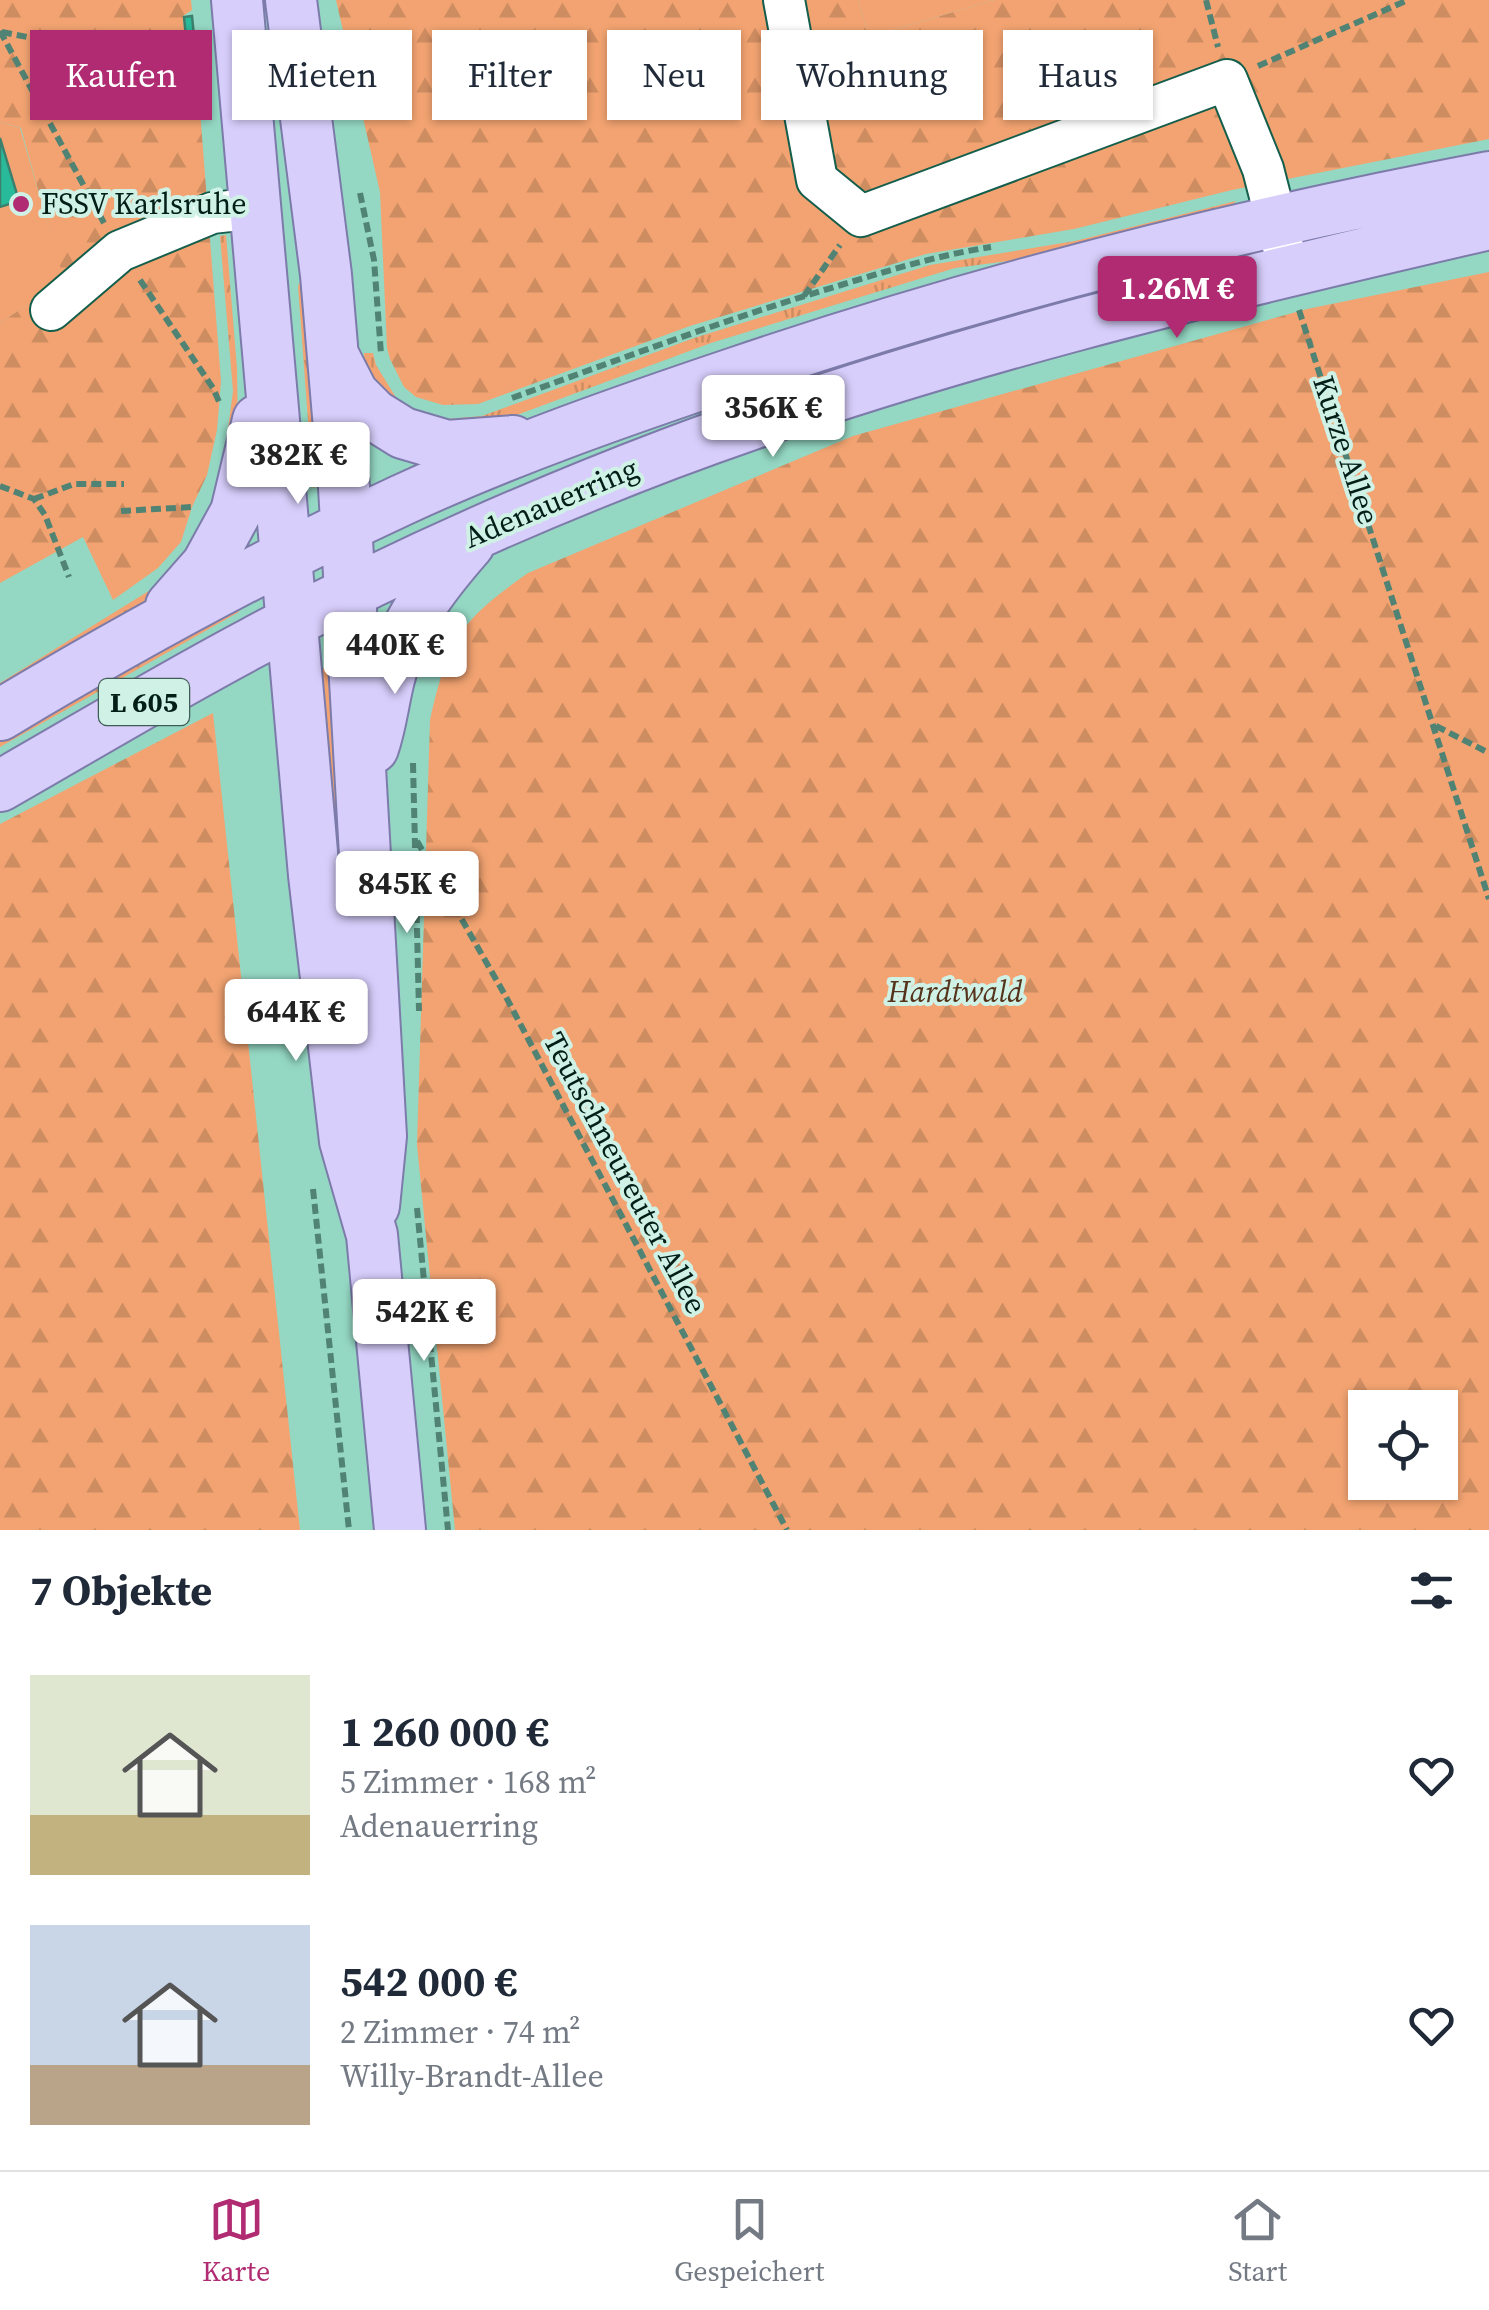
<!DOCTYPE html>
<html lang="de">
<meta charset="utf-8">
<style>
body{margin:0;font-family:"Source Serif 4",serif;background:#f6f6f7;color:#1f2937;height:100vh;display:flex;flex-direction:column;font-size:38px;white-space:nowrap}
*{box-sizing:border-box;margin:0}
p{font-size:32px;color:#747a83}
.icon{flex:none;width:55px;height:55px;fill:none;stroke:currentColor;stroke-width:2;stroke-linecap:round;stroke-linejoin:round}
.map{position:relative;height:1530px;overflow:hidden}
.drawer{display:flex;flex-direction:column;background:#fff;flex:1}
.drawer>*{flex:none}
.hud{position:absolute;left:30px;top:30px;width:1430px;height:90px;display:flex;gap:20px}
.buttons{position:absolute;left:1348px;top:1390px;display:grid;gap:20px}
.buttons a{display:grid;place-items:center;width:110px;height:110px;border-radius:0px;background:#fff;box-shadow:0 2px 8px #0004;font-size:50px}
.price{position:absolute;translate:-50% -85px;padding:0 22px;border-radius:10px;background:#fff;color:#222;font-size:32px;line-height:65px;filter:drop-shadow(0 2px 5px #0008)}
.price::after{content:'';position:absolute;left:50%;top:60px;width:30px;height:22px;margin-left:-15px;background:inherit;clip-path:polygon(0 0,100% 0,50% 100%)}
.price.active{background:#b02b72;color:#fff}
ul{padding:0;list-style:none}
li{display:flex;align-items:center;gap:30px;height:250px;padding:0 30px}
li span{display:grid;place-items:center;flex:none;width:280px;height:200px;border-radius:0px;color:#555}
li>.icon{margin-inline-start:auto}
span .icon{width:120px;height:120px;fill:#fffc;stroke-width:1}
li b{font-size:42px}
h2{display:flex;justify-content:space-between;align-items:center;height:120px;padding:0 30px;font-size:42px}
.chip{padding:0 35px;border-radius:0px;background:#fff;box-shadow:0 2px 8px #0004;font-size:35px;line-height:90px}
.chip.active{background:#b02b72;color:#fff}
.dock{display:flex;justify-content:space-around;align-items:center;height:140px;border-top:2px solid #e0e1e3;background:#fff;font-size:28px;color:#747a83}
.dock a{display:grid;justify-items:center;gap:5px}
.dock .active{color:#b02b72}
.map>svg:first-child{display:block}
</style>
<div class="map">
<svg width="1489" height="1530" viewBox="0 0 1489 1530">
<defs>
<pattern id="grass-tufts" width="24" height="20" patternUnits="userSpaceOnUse" patternTransform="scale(2.5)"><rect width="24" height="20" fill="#f2a371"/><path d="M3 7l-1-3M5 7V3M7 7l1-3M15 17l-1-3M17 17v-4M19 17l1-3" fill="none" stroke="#ce8c61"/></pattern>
<pattern id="forest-firs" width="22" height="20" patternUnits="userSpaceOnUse" patternTransform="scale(2.5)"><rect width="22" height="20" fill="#f2a371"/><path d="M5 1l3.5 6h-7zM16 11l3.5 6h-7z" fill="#ce8c61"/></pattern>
</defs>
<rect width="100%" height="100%" fill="#94d8c3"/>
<path fill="url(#grass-tufts)" d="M1236 201 1227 211 1031 258 955 268 711 343 490 425 424 421 482 416 694 338 930 265 1075 241Z
M226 235 237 368 238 435 218 504 233 391 220 236Z
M301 280 323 485 313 488 298 286Z
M364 353H373L376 365 400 404 365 378Z
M152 589 159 595 0 694V683Z
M239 601V612L0 747V736Z
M335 662 345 875 337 878 317 672Z"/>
<path fill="url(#forest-firs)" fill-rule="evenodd" d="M0 0H191L192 10 183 16 185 41 195 46 221 381 217 430 207 475 192 507 181 542 158 568 113 600 83 537 0 583V323L63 280 21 128 0 122Z
M336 0H858L869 37 994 0H1489V139L1232 190 1074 229 926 254 690 326 478 404 443 405 416 397 404 387 390 359 387 348 380 192Z
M1489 272V1530H455L417 1145 430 720C449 638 459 622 528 573L853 436 1307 309ZM1365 1408H1440V1482H1365Z
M213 713 300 1530H0V824Z"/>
<path fill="#f2a371" d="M858 0H994L869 37Z
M0 122 20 128 64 280 0 323Z"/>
<path fill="#29ba9a" stroke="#3c7f6d" stroke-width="2.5" d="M192 16 194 36 186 37 184 17Z
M0 138 19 201 0 207Z"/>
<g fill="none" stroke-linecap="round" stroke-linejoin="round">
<defs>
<path id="minor" d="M784 0 817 180 861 216 1227 80 1263 169 1289 270
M51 310 120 251 212 213 257 208"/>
<path id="major" d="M237 0 314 875 345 1141 372 1235 400 1530
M291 0 326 275 344 487 381 1136 374 1206
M335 359 353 394 374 415 403 433 447 446 513 441
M171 606 207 565 236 512 258 420
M0 715C130 637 264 564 402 500 510 450 625 410 738 372 983 289 1235 225 1489 177
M373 748C381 725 383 703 389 679 401 626 434 584 469 544
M0 786C84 738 167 688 252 643 386 571 527 508 669 454 935 354 1212 288 1489 224"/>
</defs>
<use href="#minor" stroke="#145e4c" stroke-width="44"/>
<use href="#major" stroke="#7c7baa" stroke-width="54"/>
<path stroke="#518374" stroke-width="6" stroke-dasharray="10 5" stroke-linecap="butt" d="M1206 0 1218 47
M0 31 104 223
M2 32C68 46 133 53 201 46
M1258 66 1408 0
M360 193 374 260 381 354
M140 280 213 388 220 404
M804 296 840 245
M1299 310 1489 899
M512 398C621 359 729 318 841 285 890 270 939 255 991 247
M0 486 34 499 45 515 69 577
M34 499 74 484H124
M121 511 193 507
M1436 726 1489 753
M413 763 419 1011
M417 841 505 995 787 1530
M313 1189 349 1530
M417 1208 448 1530"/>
<use href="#minor" stroke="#fff" stroke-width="40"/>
<use href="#major" stroke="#d7cefb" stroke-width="50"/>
</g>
<circle fill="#b02b72" stroke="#d0f1e6" stroke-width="4" cx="21" cy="204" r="10"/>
<g text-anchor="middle" stroke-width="8" stroke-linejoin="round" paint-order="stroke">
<rect fill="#d0f1e6" stroke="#405d55" stroke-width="2.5" x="99" y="679" width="90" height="46" rx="8"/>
<g font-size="28" font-weight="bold" fill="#021e17">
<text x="144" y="712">L 605</text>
</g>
<g font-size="30" fill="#021e17" stroke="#d0f1e6" text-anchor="start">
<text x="41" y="214">FSSV Karlsruhe</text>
</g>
<g font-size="30" fill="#021e17" stroke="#d0f1e6">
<text transform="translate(1346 450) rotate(72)" y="10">Kurze Allee</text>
<text transform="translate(551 503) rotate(-23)" y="10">Adenauerring</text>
<text transform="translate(625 1173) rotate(62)" y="10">Teutschneureuter Allee</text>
</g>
<g font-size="30" font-style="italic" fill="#55321a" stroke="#d0f1e6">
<text x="955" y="1002">Hardtwald</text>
</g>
</g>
</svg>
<div class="buttons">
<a><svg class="icon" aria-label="locate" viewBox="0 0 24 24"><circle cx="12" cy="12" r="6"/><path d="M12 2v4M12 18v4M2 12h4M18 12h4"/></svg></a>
</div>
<b class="price active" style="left:1177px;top:341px">1.26M €</b>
<b class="price" style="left:773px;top:460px">356K €</b>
<b class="price" style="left:298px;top:507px">382K €</b>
<b class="price" style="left:395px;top:697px">440K €</b>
<b class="price" style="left:407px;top:936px">845K €</b>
<b class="price" style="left:296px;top:1064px">644K €</b>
<b class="price" style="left:424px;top:1364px">542K €</b>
<div class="hud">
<a class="chip active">Kaufen</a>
<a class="chip">Mieten</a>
<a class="chip">Filter</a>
<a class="chip">Neu</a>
<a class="chip">Wohnung</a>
<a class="chip">Haus</a>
</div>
</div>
<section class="drawer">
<h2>7 Objekte<svg class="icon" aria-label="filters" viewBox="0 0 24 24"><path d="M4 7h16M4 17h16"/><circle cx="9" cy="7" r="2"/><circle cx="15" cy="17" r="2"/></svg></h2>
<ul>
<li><span style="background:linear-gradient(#dfe7d0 70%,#c2b280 0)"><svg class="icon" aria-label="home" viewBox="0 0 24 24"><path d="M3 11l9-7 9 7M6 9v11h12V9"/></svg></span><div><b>1 260 000 €</b><p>5 Zimmer · 168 m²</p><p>Adenauerring</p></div><svg class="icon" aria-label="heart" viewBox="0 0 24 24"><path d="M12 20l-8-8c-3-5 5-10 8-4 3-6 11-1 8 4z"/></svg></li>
<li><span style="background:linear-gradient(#c9d6e8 70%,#b9a48a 0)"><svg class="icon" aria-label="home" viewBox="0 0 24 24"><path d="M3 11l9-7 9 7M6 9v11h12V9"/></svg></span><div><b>542 000 €</b><p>2 Zimmer · 74 m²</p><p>Willy-Brandt-Allee</p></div><svg class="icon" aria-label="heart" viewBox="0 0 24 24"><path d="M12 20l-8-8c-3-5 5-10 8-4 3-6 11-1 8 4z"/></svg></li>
</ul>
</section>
<nav class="dock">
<a class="active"><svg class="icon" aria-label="map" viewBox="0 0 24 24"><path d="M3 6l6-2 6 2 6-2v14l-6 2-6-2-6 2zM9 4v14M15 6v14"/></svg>Karte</a>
<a><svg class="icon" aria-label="saved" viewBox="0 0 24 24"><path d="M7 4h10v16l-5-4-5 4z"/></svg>Gespeichert</a>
<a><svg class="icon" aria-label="home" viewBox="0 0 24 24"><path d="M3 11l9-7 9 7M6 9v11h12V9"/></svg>Start</a>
</nav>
